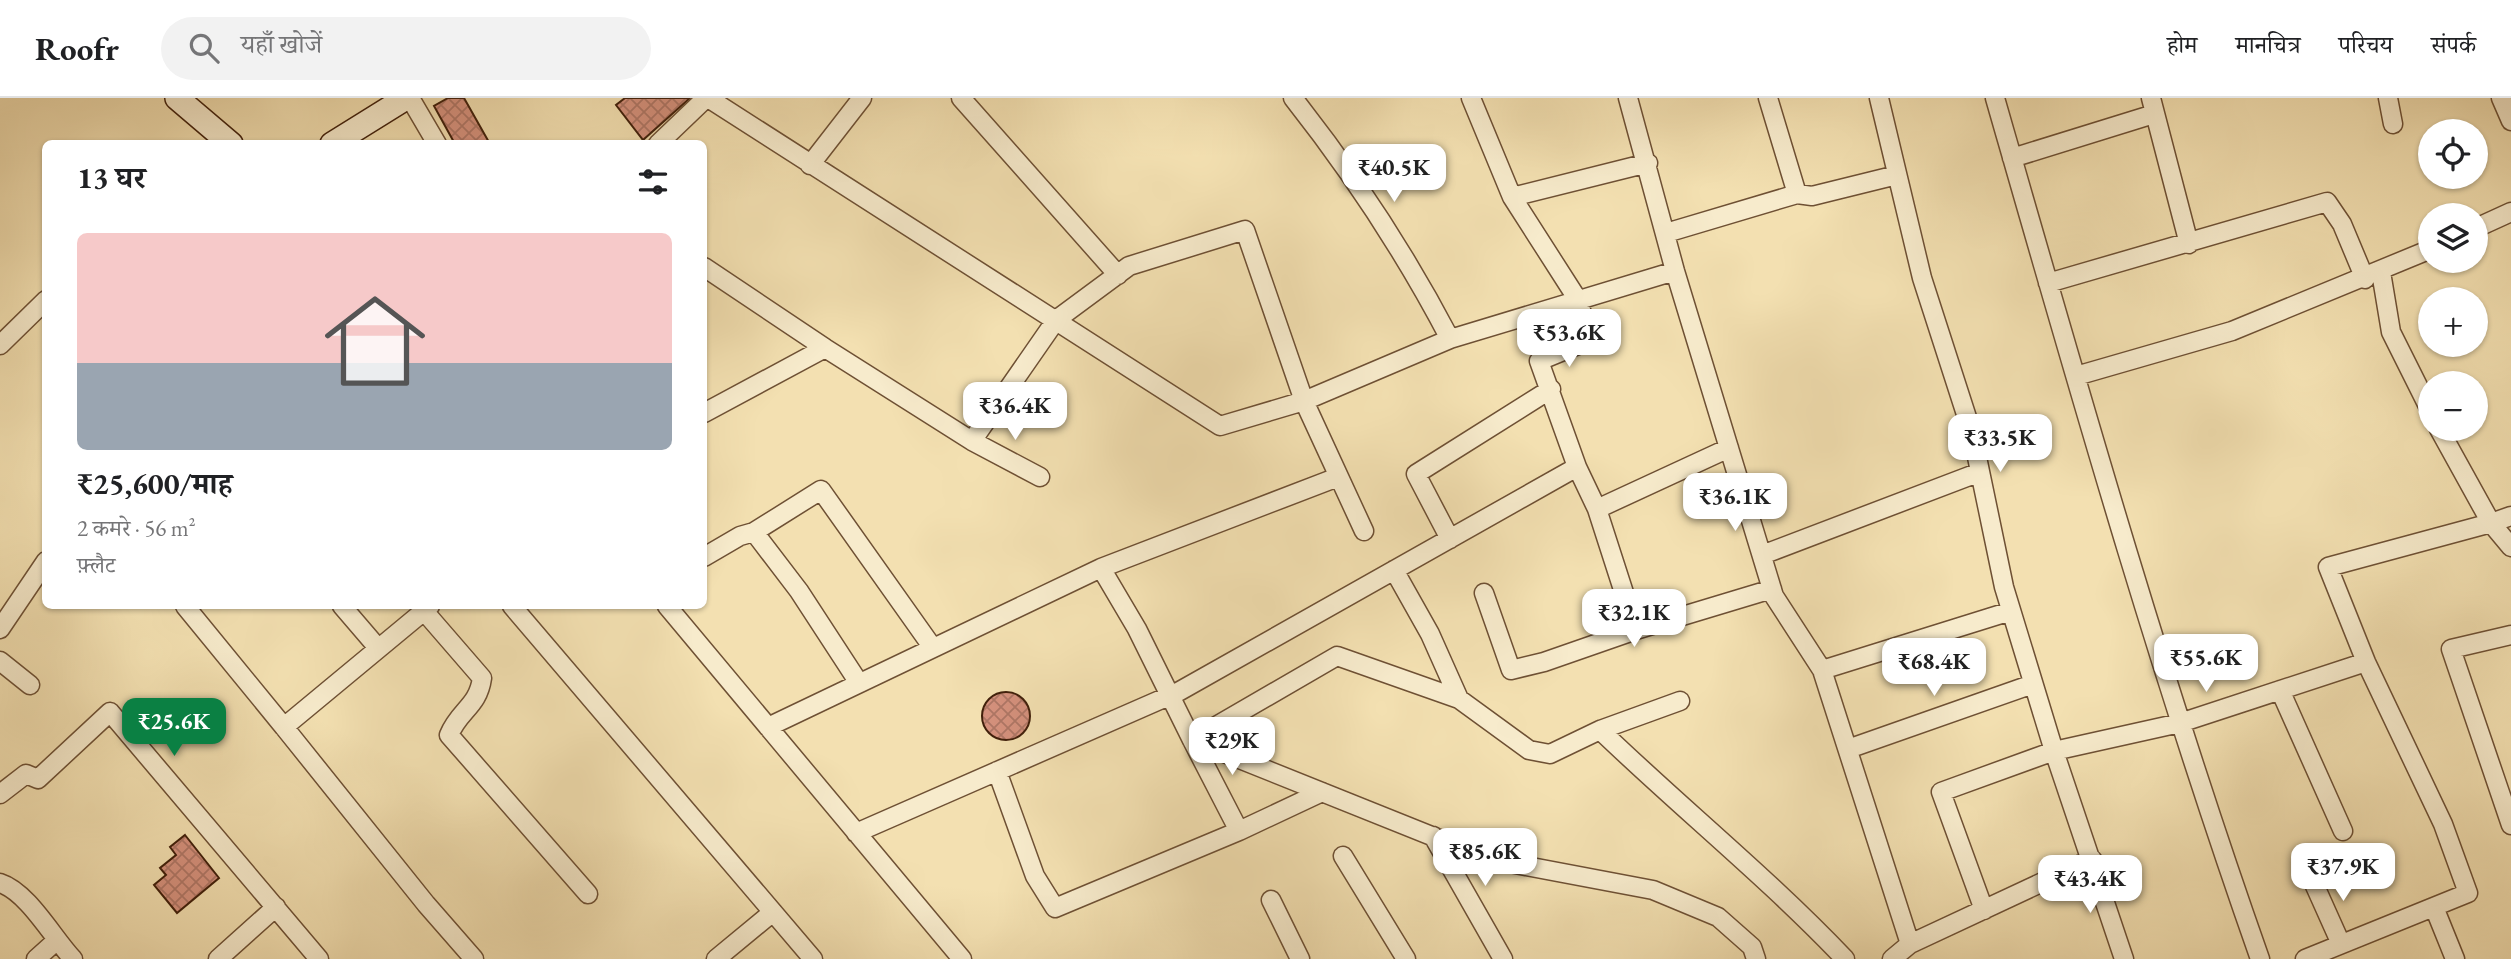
<!DOCTYPE html>
<html lang="hi">
<meta charset="utf-8">
<style>
body{margin:0;font-family:"EB Garamond","Noto Serif Devanagari",serif;background:#f2f2f2;color:#202124;height:100vh;display:flex;flex-direction:column;font-size:26px;white-space:nowrap}
*{box-sizing:border-box;margin:0}
p{font-size:23px;color:#757577}
.icon{flex:none;width:38px;height:38px;fill:none;stroke:currentColor;stroke-width:2;stroke-linecap:round;stroke-linejoin:round}
.map{position:relative;flex:1;overflow:hidden}
.sheet{position:absolute;left:42px;top:42px;width:665px;height:469px;display:flex;flex-direction:column;background:#fff;border-radius:10px;box-shadow:0 2px 5px #0004}
.sheet>*{flex:none}
.buttons{position:absolute;left:2418px;top:21px;display:grid;gap:14px}
.buttons a{display:grid;place-items:center;width:70px;height:70px;border-radius:50%;background:#fff;box-shadow:0 2px 5px #0004;font-size:35px}
.price{position:absolute;translate:-50% -60px;padding:0 16px;border-radius:14px;background:#fff;color:#222;font-size:23px;line-height:46px;filter:drop-shadow(0 2px 4px #0008)}
.price::after{content:'';position:absolute;left:50%;top:42px;width:21px;height:16px;margin-left:-10px;background:inherit;clip-path:polygon(0 0,100% 0,50% 100%)}
.price.active{background:#0b8043;color:#fff}
ul{padding:0;list-style:none}
li{display:grid;align-content:center;gap:14px;height:371px;padding:0 35px}
li+li{border-top:2px solid #e0e0e0}
li span{display:grid;place-items:center;height:217px;border-radius:10px;color:#555}
li>.icon{margin-inline-start:auto}
span .icon{width:126px;height:126px;fill:#fffc;stroke-width:1}
li b{font-size:30px}
h2{display:flex;justify-content:space-between;align-items:center;height:84px;padding:0 35px;font-size:30px}
header{display:flex;align-items:center;gap:42px;box-sizing:border-box;height:98px;padding:0 35px;background:#fff;border-bottom:2px solid #e0e0e0}
header strong{font-size:33px}
nav{display:flex;gap:38px;margin-inline-start:auto;font-size:24px}
.search{width:490px;height:63px;background:#f2f2f2;display:flex;align-items:center;gap:18px;box-sizing:border-box;padding:0 24px;border-radius:38px;color:#757577;font-size:26px}
.map>svg:first-child{display:block}
</style>
<header>
<strong>Roofr</strong>
<div class="search"><svg class="icon" aria-label="search" viewBox="0 0 24 24"><circle cx="10" cy="10" r="6"/><path d="M15 15l6 6"/></svg>यहाँ खोजें</div>
<nav><a>होम</a><a>मानचित्र</a><a>परिचय</a><a>संपर्क</a></nav>
</header>
<div class="map">
<svg width="2511" height="861" viewBox="0 0 2511 861">
<defs>
<pattern id="building-cross-hatch" width="8" height="8" patternUnits="userSpaceOnUse" patternTransform="scale(1.75)"><rect width="8" height="8" fill="#d5917d"/><path d="M0 0l8 8M0 8l8-8" fill="none" stroke="#ae7665"/></pattern>
</defs>
<rect width="100%" height="100%" fill="#f3e0b1"/>
<filter id="stains"><feTurbulence type="fractalNoise" baseFrequency=".00286" numOctaves="4"/><feColorMatrix values="0 0 0 0 .2 0 0 0 0 .09 0 0 0 0 .02 0 0 0 .5 -.17"/></filter>
<radialGradient id="worn" r=".72"><stop offset=".6" stop-color="#630" stop-opacity="0"/><stop offset="1" stop-color="#630" stop-opacity=".3"/></radialGradient>
<path fill="url(#building-cross-hatch)" stroke="#41200b" stroke-width="2" d="M448 0H464L490 46H455L434 8Z
M625 0H690L643 42 616 7Z
M982 618a24 24 0 1 1 48 0a24 24 0 1 1-48 0Z
M185 737 219 780 177 815 154 787 166 777 160 770 176 757 170 749Z"/>
<g fill="none" stroke-linecap="round" stroke-linejoin="round">
<defs>
<path id="street" d="M410 0 437 46
M708 0 1220 328 1304 303 1450 241 1675 173
M961 0 1118 177
M1293 0C1353 76 1405 155 1450 241
M1471 0 1512 99 1578 202 1590 242 1539 263 1577 369
M1628 0 1675 173 1774 498 1822 572 1910 846
M1768 0 1797 96
M1879 0 1922 180 1972 335 2004 489 2054 653 2124 861
M1995 0C2078 289 2160 578 2260 861
M2151 0 2189 146
M2388 0 2393 26
M2501 0 2511 23
M658 46 706 0
M2012 60 2154 16
M810 67 862 0
M1512 99 1648 65
M2476 130 2511 114
M1666 135 1797 96 1812 98 1897 77
M704 169 825 250
M2381 174 2391 234 2431 314
M2048 185 2327 104 2342 126 2365 181
M0 247 46 202
M2076 278 2232 233 2431 151
M704 315 825 250 972 343 1056 222 1129 168 1245 132 1304 303 1364 433
M2439 331 2491 425 2511 418
M972 343 1040 379
M1597 411 1636 532 1772 491
M754 434 799 493 859 585
M1450 441 1416 376 1551 291
M1762 457 1980 374
M704 459 740 438 754 434 821 392 933 550
M1101 470 1137 531 1192 642 1489 761 1653 792 1718 819 1752 849 1756 861
M1394 472 1430 536 1459 601
M1484 495 1511 572 1544 564 1636 532
M185 508 284 629
M342 508 378 550
M430 508 284 629 426 806 474 861
M512 508 813 861
M667 508 962 861
M424 513 482 580C478 609 459 612 449 637L588 796
M0 531 46 463
M2511 537 2451 551 2511 727
M0 563 30 587
M1822 572 2011 513
M2280 592 2343 733
M768 629 1101 470 1338 379
M1600 632 1680 603
M1848 651 2033 586
M997 673 1035 778 1055 810 1239 733 1322 694
M0 696 26 676 38 681 110 614 319 861
M1239 733 1192 642 1337 558 1459 601 1529 652 1550 656 1600 632C1681 710 1768 780 1845 861
M856 735 1178 594 1577 369 1597 411 1729 350
M1433 738 1503 861
M1343 758 1406 861
M2311 779 2341 846
M0 785C28 794 53 840 73 861
M1271 802 1300 861
M2434 809 2455 861
M1984 812 1941 694 2054 653 2180 625 2366 564
M36 861 56 843
M218 861 276 809
M716 861 773 814
M1892 861 1910 846 2092 761
M2305 861 2468 795 2443 726 2366 564 2328 469 2491 425 2511 449"/>
<path id="secondary" d="M177 0 231 46
M332 46 406 0"/>
</defs>
<use href="#street" stroke="#6e5034" stroke-width="21"/>
<use href="#secondary" stroke="#41200b" stroke-width="26"/>
<use href="#street" stroke="#f7ebcc" stroke-width="18"/>
<use href="#secondary" stroke="#f7ebcc" stroke-width="23"/>
</g>
<rect width="100%" height="100%" filter="url(#stains)"/>
<rect width="100%" height="100%" fill="url(#worn)"/>
</svg>
<div class="buttons">
<a><svg class="icon" aria-label="locate" viewBox="0 0 24 24"><circle cx="12" cy="12" r="6"/><path d="M12 2v4M12 18v4M2 12h4M18 12h4"/></svg></a>
<a><svg class="icon" aria-label="layers" viewBox="0 0 24 24"><path d="M12 4l9 5-9 5-9-5zM3 14l9 5 9-5"/></svg></a>
<a>+</a>
<a>−</a>
</div>
<b class="price" style="left:1394px;top:106px">₹40.5K</b>
<b class="price" style="left:1569px;top:271px">₹53.6K</b>
<b class="price" style="left:1015px;top:344px">₹36.4K</b>
<b class="price" style="left:2000px;top:376px">₹33.5K</b>
<b class="price" style="left:1735px;top:435px">₹36.1K</b>
<b class="price" style="left:1634px;top:551px">₹32.1K</b>
<b class="price" style="left:2206px;top:596px">₹55.6K</b>
<b class="price" style="left:1934px;top:600px">₹68.4K</b>
<b class="price active" style="left:174px;top:660px">₹25.6K</b>
<b class="price" style="left:1232px;top:679px">₹29K</b>
<b class="price" style="left:1485px;top:790px">₹85.6K</b>
<b class="price" style="left:2343px;top:805px">₹37.9K</b>
<b class="price" style="left:2090px;top:817px">₹43.4K</b>
<section class="sheet">
<h2>13 घर<svg class="icon" aria-label="filters" viewBox="0 0 24 24"><path d="M4 7h16M4 17h16"/><circle cx="9" cy="7" r="2"/><circle cx="15" cy="17" r="2"/></svg></h2>
<ul>
<li><span style="background:linear-gradient(#f6c9c9 60%,#9aa5b1 0)"><svg class="icon" aria-label="home" viewBox="0 0 24 24"><path d="M3 11l9-7 9 7M6 9v11h12V9"/></svg></span><div><b>₹25,600/माह</b><p>2 कमरे · 56 m²</p><p>फ़्लैट</p></div></li>
</ul>
</section>
</div>
